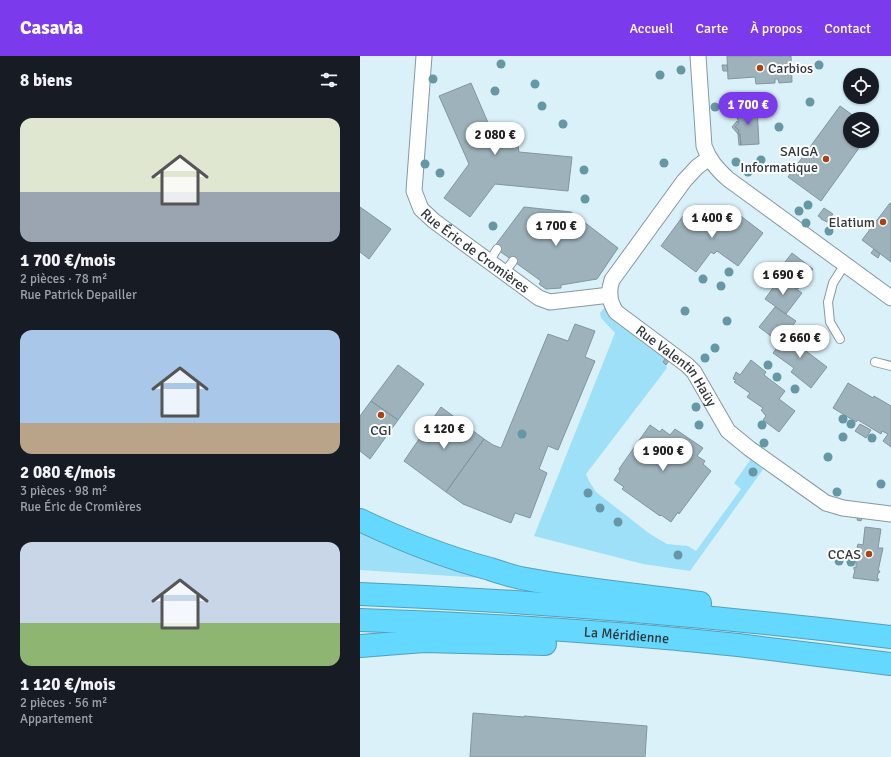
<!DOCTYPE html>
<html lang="fr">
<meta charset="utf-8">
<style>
body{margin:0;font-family:Signika,sans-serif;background:#20242c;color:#f1f3f6;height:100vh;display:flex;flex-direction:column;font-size:15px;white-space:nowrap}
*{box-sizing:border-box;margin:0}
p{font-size:13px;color:#9ea1a6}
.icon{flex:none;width:22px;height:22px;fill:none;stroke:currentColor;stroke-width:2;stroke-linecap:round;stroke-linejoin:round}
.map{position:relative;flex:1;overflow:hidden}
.sheet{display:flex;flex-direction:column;background:#171b24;width:360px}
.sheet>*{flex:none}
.fabs{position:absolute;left:483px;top:12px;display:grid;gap:8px}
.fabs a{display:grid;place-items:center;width:36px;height:36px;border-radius:50%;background:#171b24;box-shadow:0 1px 3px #0004;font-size:20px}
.price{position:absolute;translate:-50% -34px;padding:0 9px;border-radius:14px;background:#fff;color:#222;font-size:13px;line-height:26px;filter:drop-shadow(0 1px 2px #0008)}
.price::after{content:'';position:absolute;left:50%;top:24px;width:12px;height:9px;margin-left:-6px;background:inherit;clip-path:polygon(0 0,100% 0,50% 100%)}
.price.current{background:#7c3aed;color:#fff}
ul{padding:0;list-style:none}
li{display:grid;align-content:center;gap:8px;height:212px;padding:0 20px}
li span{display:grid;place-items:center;height:124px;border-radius:12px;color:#555}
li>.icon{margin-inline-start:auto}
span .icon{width:72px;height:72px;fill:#fffc;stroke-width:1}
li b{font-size:17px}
h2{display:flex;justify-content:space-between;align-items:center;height:48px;padding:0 20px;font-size:17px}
header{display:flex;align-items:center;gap:24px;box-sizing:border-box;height:56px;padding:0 20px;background:#7c3aed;color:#fff}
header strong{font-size:19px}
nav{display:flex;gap:22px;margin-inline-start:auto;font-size:14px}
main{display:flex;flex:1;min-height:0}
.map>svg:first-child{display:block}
</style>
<header>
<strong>Casavia</strong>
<nav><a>Accueil</a><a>Carte</a><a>À propos</a><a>Contact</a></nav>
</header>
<main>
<section class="sheet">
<h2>8 biens<svg class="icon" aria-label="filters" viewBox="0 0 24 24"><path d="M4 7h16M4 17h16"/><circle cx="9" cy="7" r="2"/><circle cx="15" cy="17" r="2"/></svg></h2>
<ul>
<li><span style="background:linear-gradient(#dfe7d0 60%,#9aa5b1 0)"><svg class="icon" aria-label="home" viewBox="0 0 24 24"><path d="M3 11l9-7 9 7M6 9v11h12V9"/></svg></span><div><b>1 700 €/mois</b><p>2 pièces · 78 m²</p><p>Rue Patrick Depailler</p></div></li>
<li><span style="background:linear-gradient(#a9c7e8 75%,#b9a48a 0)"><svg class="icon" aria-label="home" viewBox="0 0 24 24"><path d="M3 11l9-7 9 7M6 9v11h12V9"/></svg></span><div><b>2 080 €/mois</b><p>3 pièces · 98 m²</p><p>Rue Éric de Cromières</p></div></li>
<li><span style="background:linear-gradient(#c9d6e8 65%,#8fb573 0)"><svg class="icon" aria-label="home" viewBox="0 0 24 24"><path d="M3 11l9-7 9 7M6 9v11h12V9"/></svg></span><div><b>1 120 €/mois</b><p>2 pièces · 56 m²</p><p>Appartement</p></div></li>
</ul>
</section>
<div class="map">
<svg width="531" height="701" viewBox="0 0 531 701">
<rect width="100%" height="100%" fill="#daf1f9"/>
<path fill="#9ee0f8" d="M245 251 310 303 306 309 307 312 226 418 229 425 236 436 290 478 307 488 328 490 336 495 381 433 374 427 391 403 404 412 330 515 283 508 174 480 255 277 241 262 240 257Z
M0 472 137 523 0 514Z"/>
<path fill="#9db2bb" stroke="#81969e" d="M367 0H431L432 26 419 27 418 23H415V27L396 28 395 21 368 23Z
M362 9H367L368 15H363Z
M111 27 132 76 148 73 156 79 159 96 212 101 208 135 135 128 110 161 84 142 109 108 79 40Z
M397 50 399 88 381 89 380 78H378L379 74 375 71 379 67 377 62H379V51Z
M480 50 498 63H490V85H504L461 145 428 121Z
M377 51H379V62H377Z
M377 65 379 67 375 71 379 74 378 78 372 71Z
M378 78H380L381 89H379Z
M530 147 531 148V206L502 184Z
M0 151 31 173 9 203 0 196Z
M164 151 211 156 258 192 237 223 201 229V232L186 233 179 228 181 225 134 191Z
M369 151 403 177 378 210 357 195 354 198 351 196 336 216 301 190 326 156 343 169 345 167 350 166H353L356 168Z
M464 152 473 158 467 166 461 163V162L458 160Z
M514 193 520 198 518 202 511 197Z
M432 197 453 213 438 233 415 219Z
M420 222 442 237 426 258 405 243Z
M415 251 436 265 420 287 399 271Z
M215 268 235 275 225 301 235 305 198 394 188 390 179 413 187 417 170 462 155 457 151 467 103 448 86 436 124 383 133 389 141 392 188 278 208 285Z
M429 275 450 291 446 295 467 311 451 332 431 316 434 312 413 297Z
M307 300 310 303 306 309 303 306Z
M391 304 406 316 404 319 425 335 419 343 435 355 419 376 403 364 406 360 401 354 403 352 387 341 390 337 374 326 376 324 373 323 376 316 380 319Z
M38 309 64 328 38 364 11 345Z
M488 327 513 342 514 340 531 350V391L523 385 528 378 522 375 521 378 498 364 496 366 473 352Z
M11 345 38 364 10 403 0 395V360Z
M81 351 124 383 86 436 44 405Z
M500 368 511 374 506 382 495 375Z
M290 369 300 376 302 373 310 379 315 373 343 392 337 400 345 405 343 408 351 415 319 458 318 456 311 466 301 459 300 460 262 433 264 431 254 424 260 415 259 413Z
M498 460 502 461 501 465 497 464Z
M505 471 521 473 518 492H523L518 515H520L519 517H518L517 523H519L518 525 493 522 495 514H494V511L496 512V506H495V504H497V499H496L498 491H497L498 488 503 489Z
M113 657 164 661V660L287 670 285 701H110Z"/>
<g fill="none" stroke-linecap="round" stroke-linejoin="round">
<defs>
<path id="service" d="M129 206 137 193
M144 217 153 205
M480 283 470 266 468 246 473 227 485 208
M515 306 531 310"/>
<g id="minor">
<path id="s1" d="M64 0 54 135 61 153 74 165 179 242 190 246 250 239"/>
<path d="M338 0 344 90C349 104 357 113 368 123L531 242"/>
<path id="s2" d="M349 102 337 111 324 125 252 224C248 236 249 245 256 256L327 309 334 316 368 375 390 393 466 447 483 452 531 458"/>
</g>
<g id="motorway">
<path d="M0 464C42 484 85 501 130 513 142 517 154 521 166 523 223 534 282 539 340 547"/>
<path d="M0 538C178 545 355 560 531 581"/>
<path id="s3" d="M0 564C126 568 252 576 378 589 429 595 480 602 531 608"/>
<path d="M0 590 64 585 185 588"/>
</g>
</defs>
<use href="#service" stroke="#8499a1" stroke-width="10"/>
<use href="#minor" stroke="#8499a1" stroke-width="17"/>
<use href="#motorway" stroke="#52a0ba" stroke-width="24"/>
<use href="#service" stroke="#fff" stroke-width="8"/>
<use href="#minor" stroke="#fff" stroke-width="15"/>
<use href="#motorway" stroke="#64d8fe" stroke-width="22"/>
</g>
<g fill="#6597a5">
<circle cx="141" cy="8" r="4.5"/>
<circle cx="459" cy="9" r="4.5"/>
<circle cx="321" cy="14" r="4.5"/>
<circle cx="300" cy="19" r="4.5"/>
<circle cx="73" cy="23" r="4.5"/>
<circle cx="175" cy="28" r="4.5"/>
<circle cx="135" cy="35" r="4.5"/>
<circle cx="450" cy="46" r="4.5"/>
<circle cx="182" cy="50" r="4.5"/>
<circle cx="355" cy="51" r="4.5"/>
<circle cx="203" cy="68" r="4.5"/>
<circle cx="419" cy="71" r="4.5"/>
<circle cx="401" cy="104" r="4.5"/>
<circle cx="376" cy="106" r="4.5"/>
<circle cx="304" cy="107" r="4.5"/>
<circle cx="65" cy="108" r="4.5"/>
<circle cx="224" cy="114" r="4.5"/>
<circle cx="388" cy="116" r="4.5"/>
<circle cx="80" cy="117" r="4.5"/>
<circle cx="225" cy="143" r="4.5"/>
<circle cx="448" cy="149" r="4.5"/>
<circle cx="439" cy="155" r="4.5"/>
<circle cx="446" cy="167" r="4.5"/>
<circle cx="133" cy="170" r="4.5"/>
<circle cx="469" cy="175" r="4.5"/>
<circle cx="369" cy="216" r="4.5"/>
<circle cx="343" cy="223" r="4.5"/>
<circle cx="361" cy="230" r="4.5"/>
<circle cx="325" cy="255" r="4.5"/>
<circle cx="367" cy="265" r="4.5"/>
<circle cx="355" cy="292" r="4.5"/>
<circle cx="345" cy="302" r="4.5"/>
<circle cx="408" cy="309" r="4.5"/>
<circle cx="417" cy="321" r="4.5"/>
<circle cx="435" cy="333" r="4.5"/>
<circle cx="336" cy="351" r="4.5"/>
<circle cx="483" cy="363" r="4.5"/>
<circle cx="491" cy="368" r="4.5"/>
<circle cx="339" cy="369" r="4.5"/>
<circle cx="402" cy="369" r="4.5"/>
<circle cx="162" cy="378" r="4.5"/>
<circle cx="483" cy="381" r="4.5"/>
<circle cx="512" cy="382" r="4.5"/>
<circle cx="404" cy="387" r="4.5"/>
<circle cx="468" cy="401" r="4.5"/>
<circle cx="393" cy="416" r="4.5"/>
<circle cx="521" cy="428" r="4.5"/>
<circle cx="477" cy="436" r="4.5"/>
<circle cx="228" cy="437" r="4.5"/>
<circle cx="240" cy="452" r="4.5"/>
<circle cx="258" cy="466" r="4.5"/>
<circle cx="318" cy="499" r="4.5"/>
<circle cx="479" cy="505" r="4.5"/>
<circle cx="491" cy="506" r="4.5"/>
</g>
<g fill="#a94514" stroke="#fff" stroke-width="1.5">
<circle cx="400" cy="12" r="4"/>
<circle cx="466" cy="103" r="4"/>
<circle cx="523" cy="166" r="4"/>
<circle cx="21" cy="359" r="4"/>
<circle cx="509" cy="498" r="4"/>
</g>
<g text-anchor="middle" stroke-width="4" stroke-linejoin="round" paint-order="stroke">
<g font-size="14" fill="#30383c" stroke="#fff" text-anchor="end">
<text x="408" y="17" text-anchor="start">Carbios</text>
<text x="458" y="100">SAIGA<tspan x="458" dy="16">Informatique</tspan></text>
<text x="515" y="171">Elatium</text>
<text x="21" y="379" text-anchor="middle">CGI</text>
<text x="501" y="503">CCAS</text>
</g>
<g font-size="14" fill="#30383c" stroke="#fff">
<text dy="5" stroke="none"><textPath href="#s1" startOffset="223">Rue Éric de Cromières</textPath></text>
<text dy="5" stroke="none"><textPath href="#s2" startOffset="272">Rue Valentin Haüy</textPath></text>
<text dy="5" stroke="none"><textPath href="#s3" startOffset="267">La Méridienne</textPath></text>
</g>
</g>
</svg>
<div class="fabs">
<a><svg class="icon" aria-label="locate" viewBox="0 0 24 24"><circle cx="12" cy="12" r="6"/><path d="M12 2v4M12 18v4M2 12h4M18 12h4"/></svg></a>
<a><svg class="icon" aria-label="layers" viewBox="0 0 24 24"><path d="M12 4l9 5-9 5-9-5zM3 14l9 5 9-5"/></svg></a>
</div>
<b class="price current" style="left:388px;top:70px">1 700 €</b>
<b class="price" style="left:135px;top:100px">2 080 €</b>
<b class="price" style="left:352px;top:183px">1 400 €</b>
<b class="price" style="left:196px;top:191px">1 700 €</b>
<b class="price" style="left:423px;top:240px">1 690 €</b>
<b class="price" style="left:440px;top:303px">2 660 €</b>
<b class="price" style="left:84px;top:394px">1 120 €</b>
<b class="price" style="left:303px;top:416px">1 900 €</b>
</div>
</main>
